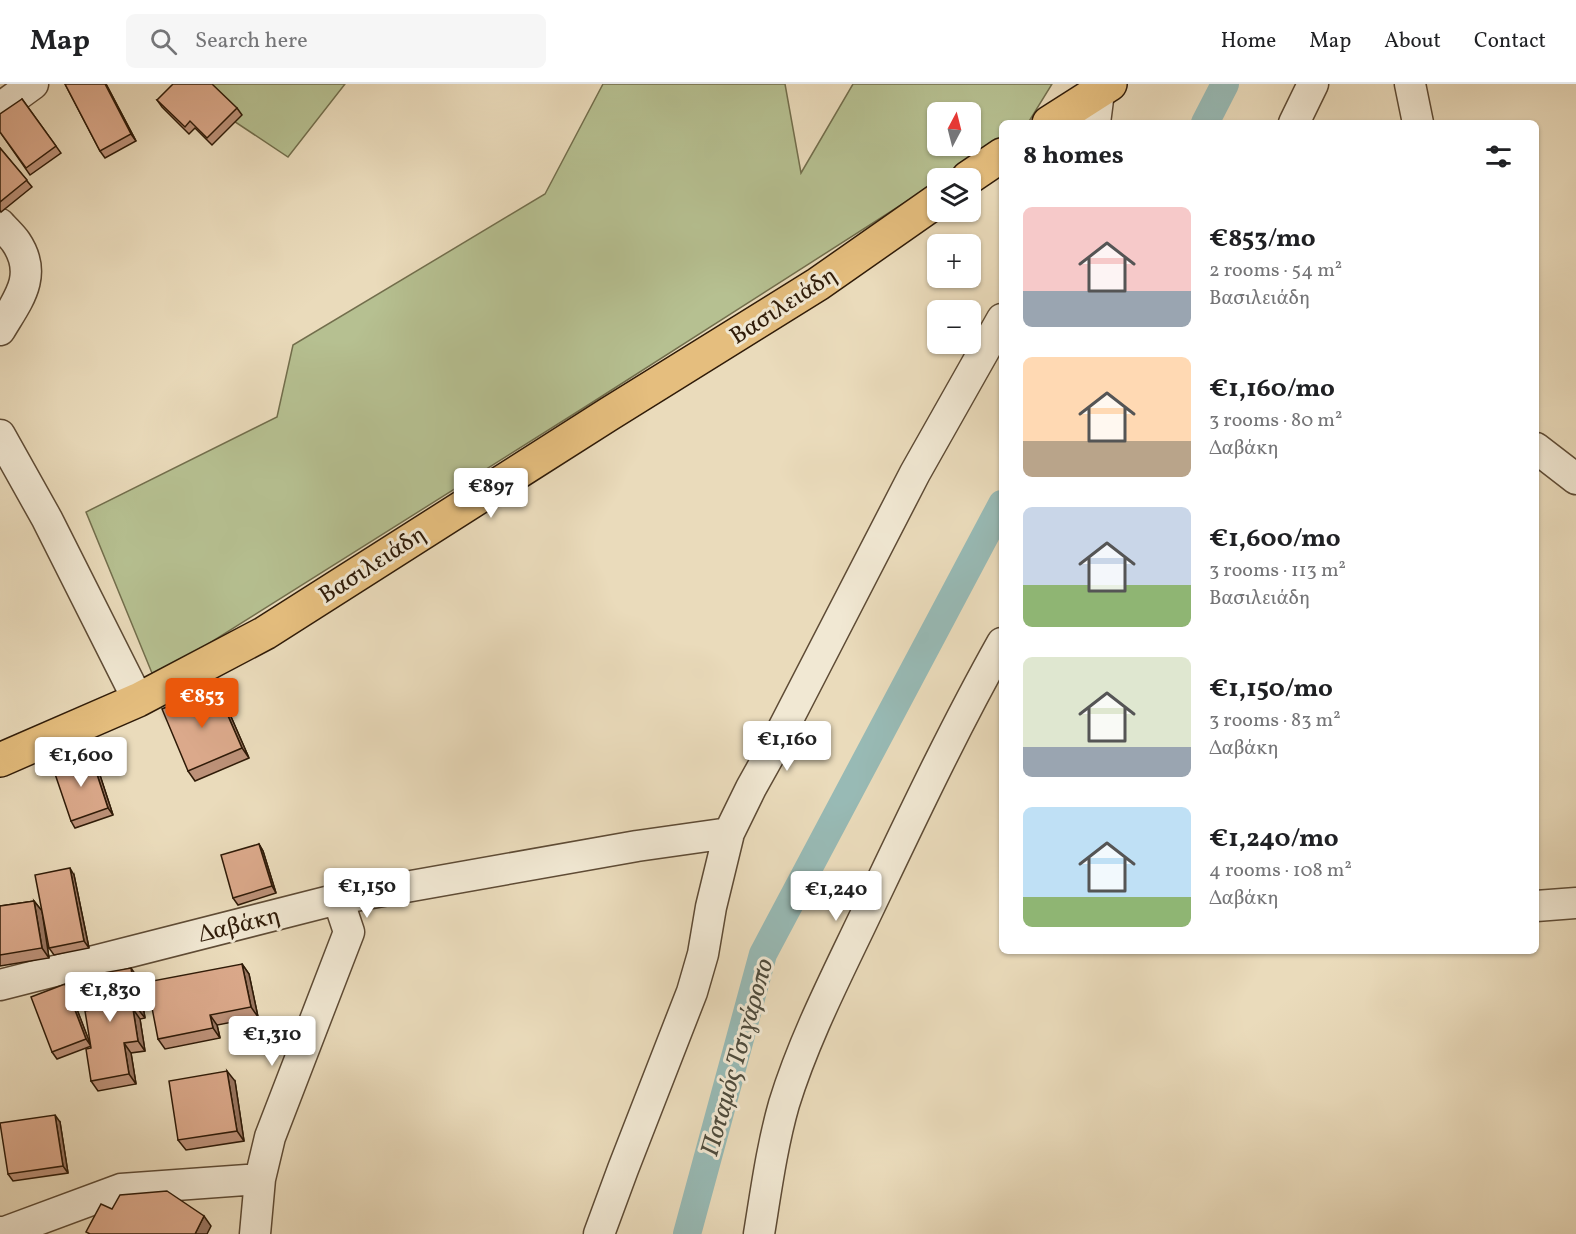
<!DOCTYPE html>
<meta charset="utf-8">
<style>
body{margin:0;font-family:Vollkorn,serif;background:#f6f6f6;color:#202124;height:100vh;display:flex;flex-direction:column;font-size:22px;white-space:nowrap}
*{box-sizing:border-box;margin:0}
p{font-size:20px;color:#757577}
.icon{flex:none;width:33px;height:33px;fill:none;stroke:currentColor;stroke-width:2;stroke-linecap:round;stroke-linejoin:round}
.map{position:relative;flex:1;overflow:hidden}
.panel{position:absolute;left:999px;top:36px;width:540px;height:834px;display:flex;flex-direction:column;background:#fff;border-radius:9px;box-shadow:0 2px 4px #0004}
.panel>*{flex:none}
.needle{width:39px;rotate:7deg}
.buttons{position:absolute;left:927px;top:18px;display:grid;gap:12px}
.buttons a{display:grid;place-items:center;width:54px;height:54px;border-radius:9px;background:#fff;box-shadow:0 2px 4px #0004;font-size:30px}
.price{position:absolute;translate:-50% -51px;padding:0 14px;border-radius:6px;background:#fff;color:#222;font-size:20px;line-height:39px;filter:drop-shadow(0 2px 3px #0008)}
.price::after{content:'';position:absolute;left:50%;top:36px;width:18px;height:14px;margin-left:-9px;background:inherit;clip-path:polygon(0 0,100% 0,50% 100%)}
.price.selected{background:#ea580c;color:#fff}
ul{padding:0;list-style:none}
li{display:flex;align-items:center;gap:18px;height:150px;padding:0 24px}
li span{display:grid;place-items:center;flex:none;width:168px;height:120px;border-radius:9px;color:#555}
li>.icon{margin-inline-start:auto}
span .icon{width:72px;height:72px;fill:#fffc;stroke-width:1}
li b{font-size:26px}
h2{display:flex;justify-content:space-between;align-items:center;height:72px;padding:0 24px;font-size:26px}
header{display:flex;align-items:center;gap:36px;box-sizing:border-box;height:84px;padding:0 30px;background:#fff;border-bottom:2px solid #e0e0e0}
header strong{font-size:28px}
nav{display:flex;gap:33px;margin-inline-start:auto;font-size:21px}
.search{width:420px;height:54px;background:#f6f6f6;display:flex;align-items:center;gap:15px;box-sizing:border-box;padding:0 21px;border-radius:9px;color:#757577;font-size:22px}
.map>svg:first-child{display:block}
</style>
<header>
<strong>Map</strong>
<div class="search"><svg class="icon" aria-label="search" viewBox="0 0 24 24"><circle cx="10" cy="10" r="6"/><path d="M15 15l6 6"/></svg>Search here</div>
<nav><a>Home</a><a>Map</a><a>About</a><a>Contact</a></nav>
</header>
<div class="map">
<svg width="1576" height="1150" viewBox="0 0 1576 1150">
<rect width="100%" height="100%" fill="#eadbbb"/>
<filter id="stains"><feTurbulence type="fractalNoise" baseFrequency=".00333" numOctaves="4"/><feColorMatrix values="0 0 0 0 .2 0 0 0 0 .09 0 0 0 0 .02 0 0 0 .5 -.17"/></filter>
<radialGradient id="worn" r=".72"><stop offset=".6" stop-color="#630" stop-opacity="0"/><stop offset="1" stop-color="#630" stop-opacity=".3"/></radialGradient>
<path fill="#b6c091" stroke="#726e4c" stroke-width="1.5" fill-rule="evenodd" d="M178 0H345L288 73Z
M603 0H785L801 89 853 0H1052L1028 39H1002V57L943 94H938L937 98 585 323 154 594 86 428 277 333 293 261 545 110ZM938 28H970V62H938Z"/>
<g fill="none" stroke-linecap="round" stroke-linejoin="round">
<path stroke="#98bab5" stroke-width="28" d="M1205 39 1225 0
M687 1150 763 870 1002 420"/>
<defs>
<path id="minor" d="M1410 0 1418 39
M0 24 33 0
M1095 39 1100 0
M1294 39 1313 0
M0 140C5 146 12 152 16 158 39 192 17 217 0 246
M0 351 47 435 138 616
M1536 364 1576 395
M1536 822 1576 819
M0 901 338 815 637 762 729 749
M0 1148H5L121 1105 260 1095
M255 1150 260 1095 270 1053 349 848 338 815
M599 1150 623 1085 692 908 703 870 711 823 729 749 751 704 770 670 915 389 1002 235
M759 1150C766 1107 772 1062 784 1020 804 955 836 893 865 832 909 740 952 648 1002 559"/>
<path id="major" d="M1049 39 1110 0
M968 94 1002 71
M0 676 138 616 265 549 609 330 818 200 938 116"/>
</defs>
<use href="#minor" stroke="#5e4b35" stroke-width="33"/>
<use href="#major" stroke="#2f1b08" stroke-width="36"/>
<use href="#minor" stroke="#f1e8d3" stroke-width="30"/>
<use href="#major" stroke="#e5be7e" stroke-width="33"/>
</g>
<path fill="#bc9178" stroke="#2f1b08" stroke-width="1.5" d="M65 0H106L136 57 105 74 100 67Z
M22 15 61 69 30 91 0 48Z
M157 16 237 24 242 31 212 61 195 44 189 50 162 23Z
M0 64 32 103 1 128 0 126Z
M215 602 222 612 249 674 195 697 188 687Z
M96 679 113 731 75 744 71 737Z
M259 760 263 767 276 809 238 821 233 814Z
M74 791 89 864 54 871 49 864Z
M34 817 42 827 49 874 0 882V822Z
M242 880 249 890 258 933 217 941 220 954 165 965 158 955Z
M138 894 145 934 140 935 145 967 131 969 136 1000 98 1007 91 997V962L57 975 52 968 70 907 90 960 91 926Z
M235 997 244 1057 186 1066 178 1056Z
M60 1038 68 1089 13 1097 8 1090Z"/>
<path fill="#997661" stroke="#2f1b08" stroke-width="1.5" d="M105 0H106L136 57 131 50Z
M215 602 222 612 249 674 242 664Z
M91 672 96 679 113 731 108 724Z
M259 760 263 767 276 809 272 802Z
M70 784 74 791 89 864 84 857Z
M34 817 42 827 49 874 42 864Z
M242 880 249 890 258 933 251 923Z
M131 884 138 894 145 934 137 924Z
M65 900 70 907 91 962 86 955Z
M133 925 140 935 145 967 138 957Z
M210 931 217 941 220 954 213 944Z
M124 959 131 969 136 1000 129 990Z
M227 987 235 997 244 1057 237 1047Z
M55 1031 60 1038 68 1089 63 1082Z
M204 1132 211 1142 207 1150H195Z"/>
<path fill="#dba98b" stroke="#2f1b08" stroke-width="1.5" d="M65 0H105L131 50 100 67Z
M173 0H212L237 24 207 54 190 37 185 43 157 16Z
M22 15 56 62 26 84 0 48V30Z
M0 64 27 96 0 118Z
M215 602 242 664 188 687 162 625Z
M91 672 108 724 71 737 53 684Z
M259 760 272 802 233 814 221 771Z
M70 784 84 857 49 864 35 791Z
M34 817 42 864 0 871V822Z
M242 880 251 923 210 931 213 944 158 955 147 898Z
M131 884 137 924 133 925 138 957 124 959 129 990 91 997 86 965 91 964 85 927 91 926 86 892Z
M65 900 86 955 52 968 31 913Z
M227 987 237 1047 178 1056 169 997Z
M55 1031 63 1082 8 1090 0 1039Z
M167 1107 204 1132 195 1150H90L86 1148 101 1120 112 1125 120 1111Z"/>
<g text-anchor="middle" stroke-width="6" stroke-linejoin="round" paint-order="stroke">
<g font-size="24" fill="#2f1b08" stroke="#f1e8d3">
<text transform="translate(783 221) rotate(-33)" y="8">Βασιλειάδη</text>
<text transform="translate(372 480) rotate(-33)" y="8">Βασιλειάδη</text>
<text transform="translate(239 840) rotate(-14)" y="8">Δαβάκη</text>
</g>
<g font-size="26" font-style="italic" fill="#4e4b3c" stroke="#f1e8d3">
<text transform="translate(736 973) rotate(-74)" y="9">Ποταμός Τσιγάροπο</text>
</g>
</g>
<rect width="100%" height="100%" filter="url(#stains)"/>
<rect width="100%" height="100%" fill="url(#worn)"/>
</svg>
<div class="buttons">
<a><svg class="needle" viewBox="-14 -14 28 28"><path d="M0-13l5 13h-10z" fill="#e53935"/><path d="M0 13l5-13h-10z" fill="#757577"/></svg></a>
<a><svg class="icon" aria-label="layers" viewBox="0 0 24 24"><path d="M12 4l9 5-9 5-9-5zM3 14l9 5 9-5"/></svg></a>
<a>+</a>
<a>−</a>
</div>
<b class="price" style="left:491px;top:435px">€897</b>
<b class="price selected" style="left:202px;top:645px">€853</b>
<b class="price" style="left:787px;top:688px">€1,160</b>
<b class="price" style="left:81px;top:704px">€1,600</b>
<b class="price" style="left:367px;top:835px">€1,150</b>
<b class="price" style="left:836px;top:838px">€1,240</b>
<b class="price" style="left:110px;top:939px">€1,830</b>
<b class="price" style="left:272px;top:983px">€1,310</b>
<section class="panel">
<h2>8 homes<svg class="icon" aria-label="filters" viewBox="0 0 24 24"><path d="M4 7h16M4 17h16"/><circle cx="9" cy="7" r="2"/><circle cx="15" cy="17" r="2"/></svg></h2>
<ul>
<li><span style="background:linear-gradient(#f6c9c9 70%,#9aa5b1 0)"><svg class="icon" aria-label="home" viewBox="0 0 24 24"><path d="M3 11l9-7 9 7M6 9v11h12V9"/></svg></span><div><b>€853/mo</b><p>2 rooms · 54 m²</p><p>Βασιλειάδη</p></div></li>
<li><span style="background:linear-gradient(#ffd9b3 70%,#b9a48a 0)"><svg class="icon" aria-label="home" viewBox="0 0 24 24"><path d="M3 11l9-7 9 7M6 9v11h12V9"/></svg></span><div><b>€1,160/mo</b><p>3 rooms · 80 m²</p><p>Δαβάκη</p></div></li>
<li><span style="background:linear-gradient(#c9d6e8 65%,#8fb573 0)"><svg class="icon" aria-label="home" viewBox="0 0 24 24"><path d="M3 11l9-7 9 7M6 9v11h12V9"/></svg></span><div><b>€1,600/mo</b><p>3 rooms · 113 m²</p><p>Βασιλειάδη</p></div></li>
<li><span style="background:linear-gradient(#dfe7d0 75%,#9aa5b1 0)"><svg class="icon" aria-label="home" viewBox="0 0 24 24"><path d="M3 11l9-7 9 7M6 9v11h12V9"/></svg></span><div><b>€1,150/mo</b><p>3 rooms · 83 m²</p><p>Δαβάκη</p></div></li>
<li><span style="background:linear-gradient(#bfe0f5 75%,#8fb573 0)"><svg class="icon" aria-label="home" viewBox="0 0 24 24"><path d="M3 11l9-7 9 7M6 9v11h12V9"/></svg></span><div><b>€1,240/mo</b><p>4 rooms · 108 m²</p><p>Δαβάκη</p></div></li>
</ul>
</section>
</div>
